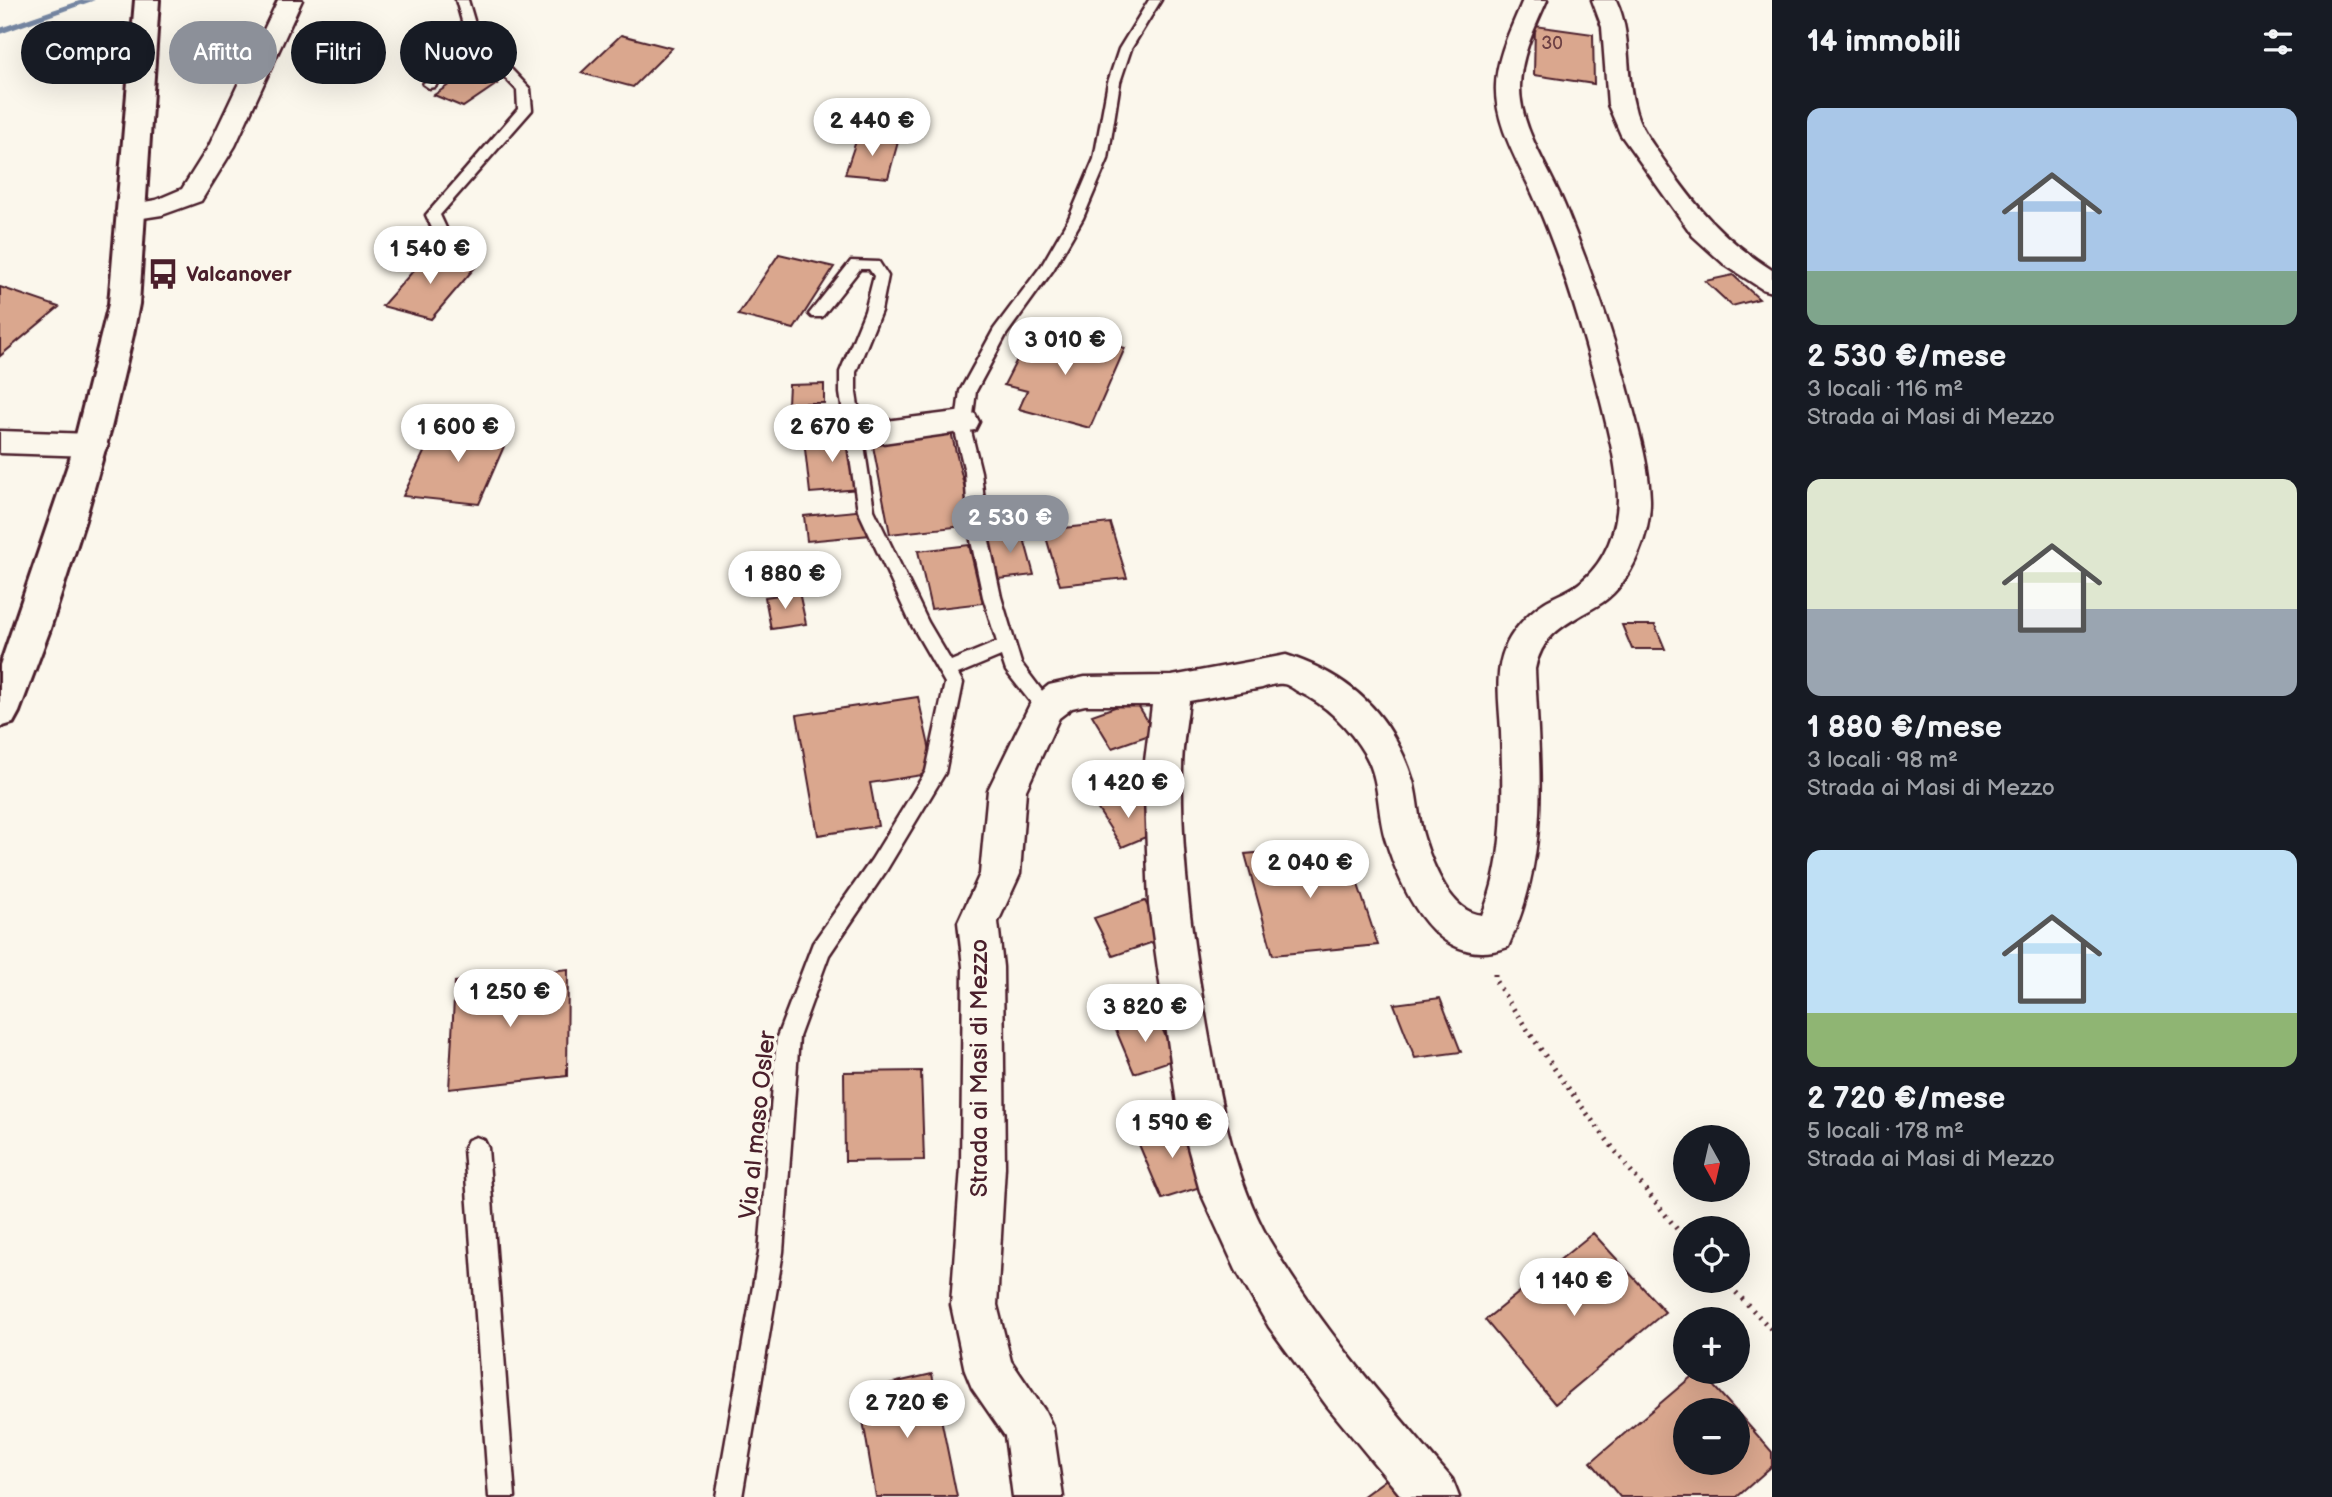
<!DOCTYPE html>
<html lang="it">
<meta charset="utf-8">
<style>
body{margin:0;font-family:"Balsamiq Sans",sans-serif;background:#20242c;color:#f1f3f6;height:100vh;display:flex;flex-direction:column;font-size:26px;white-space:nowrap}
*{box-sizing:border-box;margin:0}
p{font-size:23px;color:#9ea1a6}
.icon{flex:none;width:38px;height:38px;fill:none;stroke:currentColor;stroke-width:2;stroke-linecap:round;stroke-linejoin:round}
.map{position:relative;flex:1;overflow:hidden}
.side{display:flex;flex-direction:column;background:#171b24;width:560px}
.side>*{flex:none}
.hud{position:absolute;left:21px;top:21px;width:665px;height:63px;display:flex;gap:14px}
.needle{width:46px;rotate:172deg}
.controls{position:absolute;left:1673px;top:1125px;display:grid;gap:14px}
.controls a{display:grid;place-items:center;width:77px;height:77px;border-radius:50%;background:#171b24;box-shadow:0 7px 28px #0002;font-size:35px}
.price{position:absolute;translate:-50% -60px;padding:0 16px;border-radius:24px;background:#fff;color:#222;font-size:23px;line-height:46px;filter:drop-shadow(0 2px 4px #0008)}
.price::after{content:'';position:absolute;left:50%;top:42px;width:21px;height:16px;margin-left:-10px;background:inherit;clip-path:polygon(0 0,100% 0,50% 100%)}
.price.active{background:#8c9099;color:#fff}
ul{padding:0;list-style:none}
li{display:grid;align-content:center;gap:14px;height:371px;padding:0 35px}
li span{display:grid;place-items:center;height:217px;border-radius:14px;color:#555}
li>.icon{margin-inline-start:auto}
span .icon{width:126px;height:126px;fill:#fffc;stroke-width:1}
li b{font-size:30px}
h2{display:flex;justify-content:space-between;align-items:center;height:84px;padding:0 35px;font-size:30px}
.chip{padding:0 24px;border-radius:32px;background:#171b24;box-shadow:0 7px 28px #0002;font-size:24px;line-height:63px}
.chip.active{background:#8c9099;color:#fff}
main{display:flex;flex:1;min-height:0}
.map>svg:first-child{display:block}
</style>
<main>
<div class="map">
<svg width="1772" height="1497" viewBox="0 0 1772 1497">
<rect width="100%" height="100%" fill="#fbf7ec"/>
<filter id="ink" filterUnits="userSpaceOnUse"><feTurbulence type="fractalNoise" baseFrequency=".0143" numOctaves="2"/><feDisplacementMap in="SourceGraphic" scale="14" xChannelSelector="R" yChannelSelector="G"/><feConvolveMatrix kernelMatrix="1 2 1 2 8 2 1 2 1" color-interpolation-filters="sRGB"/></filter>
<g filter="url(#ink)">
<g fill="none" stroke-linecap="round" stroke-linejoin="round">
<path fill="#7586a2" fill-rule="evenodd" d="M82 0H95L0 34V28Z"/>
</g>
<path fill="#daa78e" stroke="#4a1f2b" stroke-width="2" d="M1535 26 1593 34 1594 84 1534 75Z
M621 35 672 48 633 87 581 73Z
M468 72 497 84 463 107 434 95Z
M857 138 898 142 888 178 845 174Z
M429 253 477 265 431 319 382 306Z
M779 254 834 267 794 329 738 315Z
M1733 275 1759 299 1732 306 1705 281Z
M0 287 59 307 0 356Z
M1054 330 1125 348 1090 428 1019 409 1027 391 1004 385 1026 342 1046 347Z
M824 384V403H788L789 385Z
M438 423 511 430 479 504 403 496Z
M951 432 974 525 890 534 872 441Z
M854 436 860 489 810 493 804 440Z
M866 510 870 535 807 541 804 516Z
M1110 523 1127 578 1060 585 1044 530Z
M1022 531 1034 575 998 579 987 534Z
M969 545 983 603 931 609 918 551Z
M799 592 806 624 771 629 765 597Z
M1622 625H1655L1665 649H1632Z
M918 697 935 773 870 783 878 826 818 835 797 715Z
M1135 700 1155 733 1112 748 1092 715Z
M1135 792 1160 831 1122 847 1097 808Z
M1345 845 1378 945 1273 955 1245 854Z
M1145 901 1165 938 1113 956 1094 918Z
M568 969 567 1076 449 1089 455 982Z
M1440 998 1461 1052 1415 1058 1394 1004Z
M1156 1015 1176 1059 1134 1073 1115 1028Z
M921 1071 924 1160 845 1161 844 1072Z
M1182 1120 1210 1184 1162 1199 1135 1135Z
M1593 1233 1665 1312 1555 1404 1485 1320Z
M1697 1372H1701L1735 1410H1685V1463H1738V1413L1772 1452V1466L1737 1497H1620L1591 1462Z
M932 1374 957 1497H876L858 1391Z
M1388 1478 1402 1497H1362Z"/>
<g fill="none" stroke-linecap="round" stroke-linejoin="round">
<defs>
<path id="lane" d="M456 0H468L478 34 530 89 532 110 440 215 452 241 445 245 438 241 426 215 518 109 517 90 473 44 434 87 429 88 423 84 460 46 466 35Z
M1149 0H1161L1131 49 1120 82 1108 159 1083 218 1053 270 1006 335 976 391 971 431 981 472 987 531 1001 597 1021 663 1055 708 1053 713 1046 716 1039 713 1006 671 1001 656 958 674 963 683 945 773 886 871 829 955 799 1037 783 1252 742 1497H716L759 1252 777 1037 813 943 872 859 926 771 945 683 911 624 858 510 840 393V372L865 311 874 276 869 269H860L822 317H812L809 314 851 261 879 262 888 276 881 311 856 372V393L874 510 928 622 951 661 997 642 983 597 969 531 965 472 955 431 960 391 994 329 1042 265 1069 218 1094 159 1108 82 1119 49Z
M476 1137 484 1140 488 1148 515 1497H489L464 1148 468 1140Z"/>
<path id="street" d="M278 0H302L235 146 201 201 162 215 130 220 120 218 116 212 120 206 156 200 182 189 209 146Z
M1523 0H1547C1535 27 1521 55 1520 86 1519 128 1551 170 1566 209 1592 273 1615 338 1632 405 1640 436 1649 467 1650 499 1651 532 1632 582 1603 602 1574 621 1543 629 1535 669 1539 769 1551 852 1508 947 1438 973 1402 893 1385 838 1377 811 1380 781 1366 756 1349 727 1327 705 1297 691 1294 689 1287 684 1283 684 1277 683 1268 686 1262 688 1238 692 1213 697 1189 701 1186 724 1182 747 1182 770 1180 859 1194 955 1210 1043 1222 1111 1235 1179 1269 1240 1320 1327 1387 1403 1452 1479L1459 1497H1402L1327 1406 1269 1327 1236 1270 1200 1191 1178 1111 1149 905 1144 769 1152 705H1085L1072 708 1059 718 1026 790 1020 874 998 922 1003 967 1005 1167 997 1305 1011 1361 1045 1411 1053 1428 1063 1497H1013L1005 1436 972 1388 965 1371 951 1305 961 1167 963 967 958 922 980 874 988 790 1033 698 1049 685 1085 677 1172 676 1286 655C1333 670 1373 697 1396 741 1403 753 1409 768 1413 781 1418 799 1418 820 1424 838 1432 864 1451 913 1482 915 1506 858 1503 793 1501 732 1500 706 1494 673 1505 648 1511 632 1528 613 1542 604 1555 595 1572 591 1583 580 1606 560 1617 530 1618 500 1618 468 1609 436 1602 406 1585 337 1565 269 1537 204 1522 168 1494 126 1496 85 1497 55 1512 27 1523 0Z
M1592 0H1616C1632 34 1625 69 1634 105 1638 126 1652 143 1664 161 1698 210 1721 237 1772 270V292L1762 289 1725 265 1693 236 1621 135 1608 105 1602 27Z
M964 411 975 414 979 422 975 430 854 447 843 444 838 436 843 428 854 425Z
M0 431 92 434 103 437 108 445 103 453 92 456 0 453Z"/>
<path id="secondary" d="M135 0H159L139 304 133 335 111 428 85 520 49 632 19 712 13 723 0 727V665L70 459 109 304Z"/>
</defs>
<use href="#lane" stroke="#4a1f2b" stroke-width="5"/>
<use href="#street" stroke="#4a1f2b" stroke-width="5"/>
<use href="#secondary" stroke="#4a1f2b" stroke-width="6"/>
<path stroke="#4a1f2b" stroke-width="5" stroke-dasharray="2 6" stroke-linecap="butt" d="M1495 974V980C1552 1071 1618 1156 1685 1239
M1725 1281 1772 1330"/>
<use href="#lane" fill="#fbf7ec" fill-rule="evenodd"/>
<use href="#street" fill="#fbf7ec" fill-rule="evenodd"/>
<use href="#secondary" fill="#fbf7ec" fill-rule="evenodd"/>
</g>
</g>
<defs>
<symbol id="bus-bare" viewBox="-9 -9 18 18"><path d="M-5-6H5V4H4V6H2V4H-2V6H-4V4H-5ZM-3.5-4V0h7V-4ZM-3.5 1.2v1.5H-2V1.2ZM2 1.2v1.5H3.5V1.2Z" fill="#4a1f2b" stroke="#fbf7ec" stroke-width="2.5" paint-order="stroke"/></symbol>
</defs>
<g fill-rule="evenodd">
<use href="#bus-bare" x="141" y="252" width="44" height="44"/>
</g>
<g text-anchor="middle" stroke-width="7" stroke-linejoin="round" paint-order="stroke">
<g font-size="18" fill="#6e4144">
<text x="1552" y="49">30</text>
</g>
<g font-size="21" font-weight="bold" fill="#4a1f2b" stroke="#fbf7ec" text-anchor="start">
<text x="186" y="281">Valcanover</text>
</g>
<g font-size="24" fill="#4a1f2b" stroke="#fbf7ec">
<text transform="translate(979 1068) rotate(-90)" y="8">Strada ai Masi di Mezzo</text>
<text transform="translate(757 1125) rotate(-84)" y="8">Via al maso Osler</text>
</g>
</g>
</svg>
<div class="controls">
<a><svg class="needle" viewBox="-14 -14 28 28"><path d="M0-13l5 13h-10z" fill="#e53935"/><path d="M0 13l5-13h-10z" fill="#9ea1a6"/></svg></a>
<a><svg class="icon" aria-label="locate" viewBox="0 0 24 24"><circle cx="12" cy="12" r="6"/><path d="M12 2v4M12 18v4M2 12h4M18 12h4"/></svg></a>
<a>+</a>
<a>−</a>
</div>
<b class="price" style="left:872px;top:158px">2 440 €</b>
<b class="price" style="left:430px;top:286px">1 540 €</b>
<b class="price" style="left:1065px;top:377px">3 010 €</b>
<b class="price" style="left:458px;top:464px">1 600 €</b>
<b class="price" style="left:832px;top:464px">2 670 €</b>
<b class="price active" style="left:1010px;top:555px">2 530 €</b>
<b class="price" style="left:785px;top:611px">1 880 €</b>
<b class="price" style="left:1128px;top:820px">1 420 €</b>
<b class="price" style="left:1310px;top:900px">2 040 €</b>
<b class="price" style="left:510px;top:1029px">1 250 €</b>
<b class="price" style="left:1145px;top:1044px">3 820 €</b>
<b class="price" style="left:1172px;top:1160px">1 590 €</b>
<b class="price" style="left:1574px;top:1318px">1 140 €</b>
<b class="price" style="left:907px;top:1440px">2 720 €</b>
<div class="hud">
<a class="chip">Compra</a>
<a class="chip active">Affitta</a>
<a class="chip">Filtri</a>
<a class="chip">Nuovo</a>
</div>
</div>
<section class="side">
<h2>14 immobili<svg class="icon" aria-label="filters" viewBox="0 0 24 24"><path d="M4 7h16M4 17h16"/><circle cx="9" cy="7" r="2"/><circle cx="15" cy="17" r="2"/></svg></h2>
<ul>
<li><span style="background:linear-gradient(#a9c7e8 75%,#7fa58c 0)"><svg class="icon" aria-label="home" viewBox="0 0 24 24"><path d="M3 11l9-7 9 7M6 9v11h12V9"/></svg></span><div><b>2 530 €/mese</b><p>3 locali · 116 m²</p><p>Strada ai Masi di Mezzo</p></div></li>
<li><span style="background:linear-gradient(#dfe7d0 60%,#9aa5b1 0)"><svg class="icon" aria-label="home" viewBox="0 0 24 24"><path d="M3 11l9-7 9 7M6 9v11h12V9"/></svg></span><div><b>1 880 €/mese</b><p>3 locali · 98 m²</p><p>Strada ai Masi di Mezzo</p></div></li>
<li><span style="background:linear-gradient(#bfe0f5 75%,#8fb573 0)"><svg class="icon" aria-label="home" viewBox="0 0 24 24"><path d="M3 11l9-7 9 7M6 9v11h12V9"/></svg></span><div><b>2 720 €/mese</b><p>5 locali · 178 m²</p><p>Strada ai Masi di Mezzo</p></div></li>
</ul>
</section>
</main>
